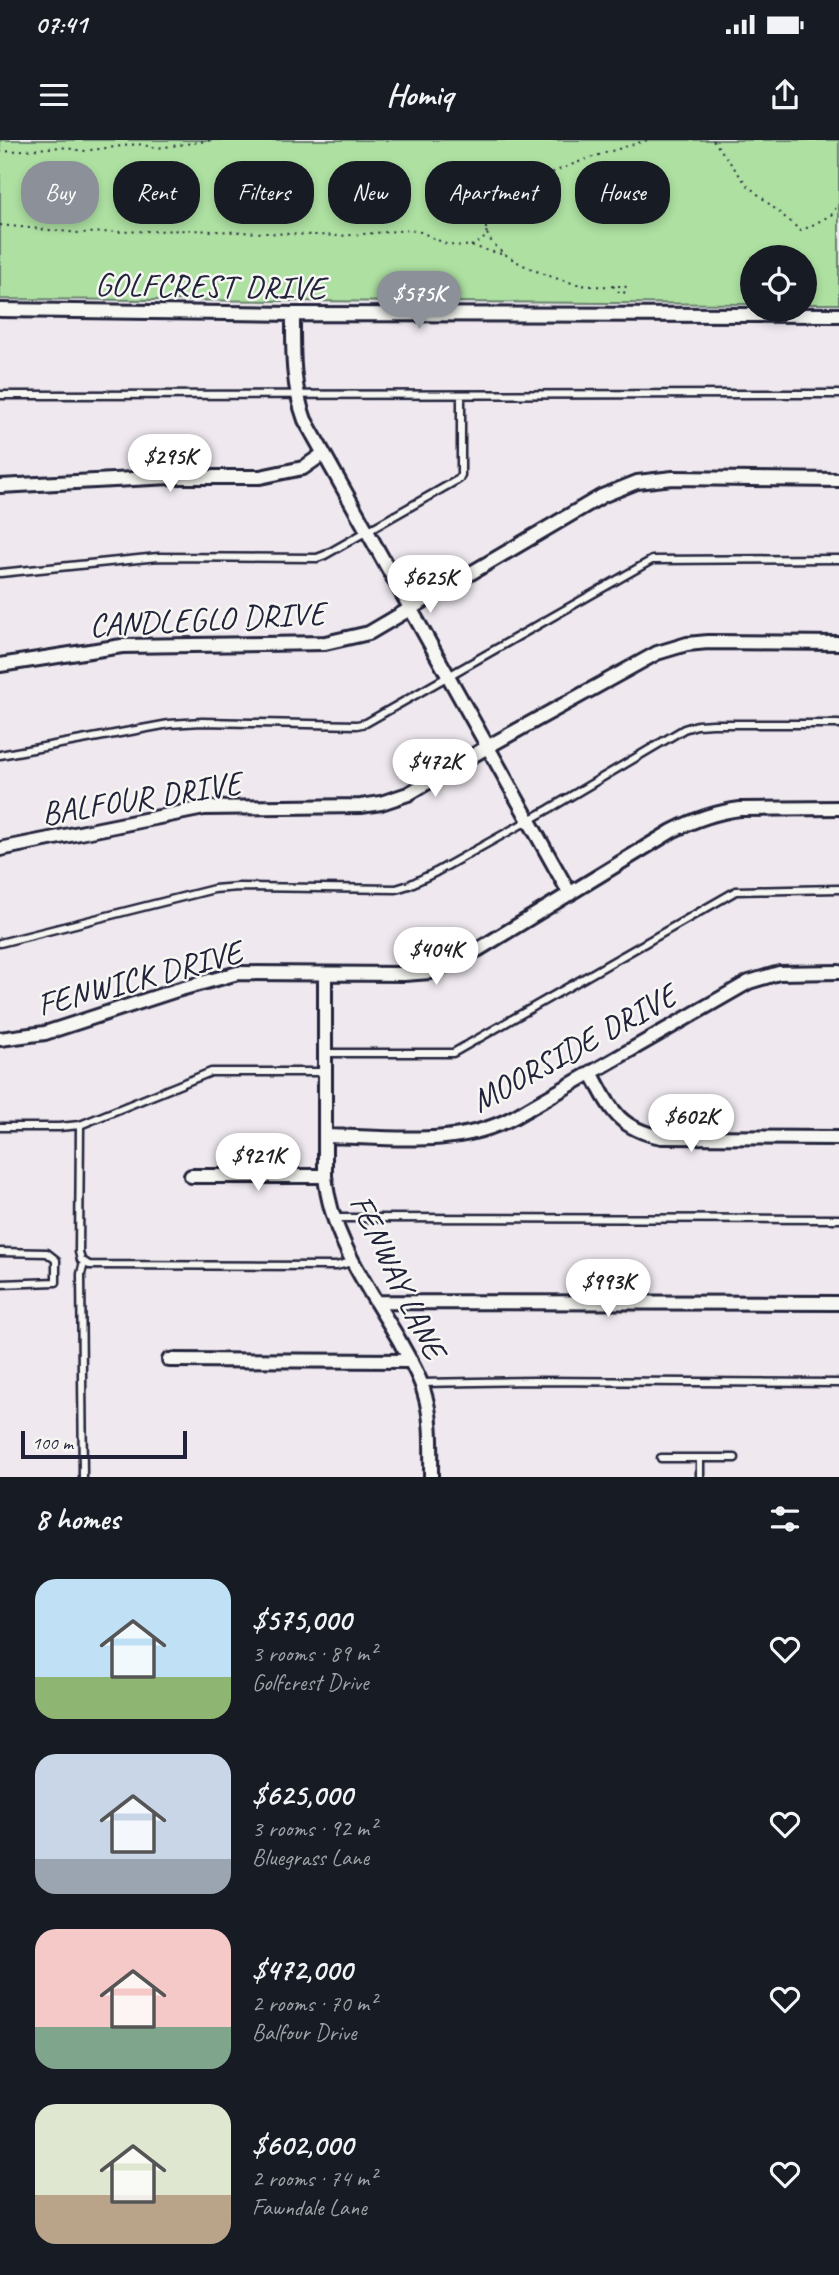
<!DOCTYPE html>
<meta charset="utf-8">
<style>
body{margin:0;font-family:Caveat,sans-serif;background:#242831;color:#f1f3f6;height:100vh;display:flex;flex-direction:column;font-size:26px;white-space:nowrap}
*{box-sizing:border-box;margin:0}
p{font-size:23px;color:#9ea1a6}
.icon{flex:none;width:38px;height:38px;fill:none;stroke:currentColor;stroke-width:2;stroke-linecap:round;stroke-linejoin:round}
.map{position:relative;height:1337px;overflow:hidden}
.drawer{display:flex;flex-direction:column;background:#171b24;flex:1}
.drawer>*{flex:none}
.top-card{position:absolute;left:21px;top:21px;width:798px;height:63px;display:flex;gap:14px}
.tools{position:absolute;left:740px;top:105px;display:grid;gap:14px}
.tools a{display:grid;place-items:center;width:77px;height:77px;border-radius:50%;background:#171b24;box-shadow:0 4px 10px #0003;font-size:35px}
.scale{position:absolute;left:21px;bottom:18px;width:166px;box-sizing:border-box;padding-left:7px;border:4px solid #22223b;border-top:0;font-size:19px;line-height:24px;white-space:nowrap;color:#22223b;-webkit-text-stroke:5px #f6f6f2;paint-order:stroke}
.price{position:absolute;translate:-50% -60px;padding:0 16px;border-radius:24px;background:#fff;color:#222;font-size:23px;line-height:46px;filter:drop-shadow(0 2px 4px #0008)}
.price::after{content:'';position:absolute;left:50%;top:42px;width:21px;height:16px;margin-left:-10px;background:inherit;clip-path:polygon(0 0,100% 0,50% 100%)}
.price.active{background:#8c9099;color:#fff}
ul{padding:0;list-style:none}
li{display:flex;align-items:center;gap:21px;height:175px;padding:0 35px}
li span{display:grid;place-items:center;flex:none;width:196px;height:140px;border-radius:21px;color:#555}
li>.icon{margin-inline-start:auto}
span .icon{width:84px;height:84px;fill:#fffc;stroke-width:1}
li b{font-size:30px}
h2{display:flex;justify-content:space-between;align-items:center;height:84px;padding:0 35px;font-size:30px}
.chip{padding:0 24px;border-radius:28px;background:#171b24;box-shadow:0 4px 10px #0003;font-size:24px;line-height:63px}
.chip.active{background:#8c9099;color:#fff}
.status{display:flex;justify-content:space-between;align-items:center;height:49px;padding:0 35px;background:#171b24;direction:ltr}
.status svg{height:19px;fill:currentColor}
header{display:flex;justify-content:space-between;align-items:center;height:91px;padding:0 35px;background:#171b24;font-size:32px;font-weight:700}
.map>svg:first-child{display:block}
</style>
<div class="status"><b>07:41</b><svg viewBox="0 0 49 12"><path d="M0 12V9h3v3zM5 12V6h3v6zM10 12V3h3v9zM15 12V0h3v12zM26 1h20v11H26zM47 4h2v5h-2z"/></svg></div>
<header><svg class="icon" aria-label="menu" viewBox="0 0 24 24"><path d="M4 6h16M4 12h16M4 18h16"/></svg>Homiq<svg class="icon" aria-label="share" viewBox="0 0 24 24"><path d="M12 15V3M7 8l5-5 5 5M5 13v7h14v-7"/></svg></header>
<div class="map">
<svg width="839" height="1337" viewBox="0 0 839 1337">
<rect width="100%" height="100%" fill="#efe9ef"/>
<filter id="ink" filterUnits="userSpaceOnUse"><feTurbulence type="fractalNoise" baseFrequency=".0143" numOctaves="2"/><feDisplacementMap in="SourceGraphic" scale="14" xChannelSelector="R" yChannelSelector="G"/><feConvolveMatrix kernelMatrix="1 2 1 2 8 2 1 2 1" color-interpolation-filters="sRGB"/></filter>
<g filter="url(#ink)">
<path fill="#ade0a1" stroke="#68816e" stroke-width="2" d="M0 0H839V164H805V117H752V164L0 159Z"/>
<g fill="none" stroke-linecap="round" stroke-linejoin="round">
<defs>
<path id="lane" d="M0 255 839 254
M0 433 158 417 317 418 325 415 459 339 461 335V255
M0 615 169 584 202 582 357 585 366 583 652 420 839 419
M0 803 214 749 238 747 396 749 409 745 436 732 549 669 684 589 697 585 713 584H839
M326 913H453L736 751 839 749
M80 985 79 1112 81 1120 89 1125 336 1126 352 1122
M0 987H59L80 985 211 932H326
M333 1078 839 1079
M0 1112 47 1113 56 1120V1142L0 1144
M421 1243 534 1241 839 1243
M661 1318H735
M700 1318V1337
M83 1337 81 1134 84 1122"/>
<path id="street" d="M0 170 293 174 839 175
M293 174C293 211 292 245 305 280L570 754
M0 346 171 337H260L303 328 323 314
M0 525 122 506 325 503 369 493 602 356 637 342 673 338 839 340
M0 709 204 668 361 666 381 663 408 654 489 606 657 513 687 504 708 502 839 503
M325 834V1036C331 1098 368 1147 399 1200 408 1217 419 1234 424 1252 433 1280 431 1308 431 1337
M0 899 45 893 177 850 238 833 404 834 430 832 479 809 672 691C694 680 715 672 740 669L839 668
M591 932C610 968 618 989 662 997L839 998
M326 996C388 997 457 1008 514 977L749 842 779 833 839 832
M191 1036H325
M377 1162 839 1163
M169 1220 411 1221"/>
</defs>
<use href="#lane" stroke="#22223b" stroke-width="11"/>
<use href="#street" stroke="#22223b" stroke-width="18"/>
<path stroke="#22223b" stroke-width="2" stroke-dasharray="2 5" stroke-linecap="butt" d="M713 0 747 45 801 91 831 75 839 63
M0 12 61 7 83 11 138 4 157 8 214 0
M0 85 79 93 189 90 340 96 409 90 421 92 448 105 471 106 505 115
M471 106 483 100 487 91
M613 146 620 153 623 154 627 149 625 146C611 146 596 147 582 145 557 141 461 110 492 71 495 67 501 64 505 61 546 29 598 15 648 0"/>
<use href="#lane" stroke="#f6f6f2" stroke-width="6"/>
<use href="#street" stroke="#f6f6f2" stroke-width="12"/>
</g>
</g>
<g text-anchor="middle" stroke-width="5" stroke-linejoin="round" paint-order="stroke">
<g font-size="33" fill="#22223b" stroke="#f6f6f2">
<text transform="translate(210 145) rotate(1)" y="12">GOLFCREST DRIVE</text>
<text transform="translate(207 478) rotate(-3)" y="12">CANDLEGLO DRIVE</text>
<text transform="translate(141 657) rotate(-9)" y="12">BALFOUR DRIVE</text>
<text transform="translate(139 837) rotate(-15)" y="12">FENWICK DRIVE</text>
<text transform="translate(573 907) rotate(-29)" y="12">MOORSIDE DRIVE</text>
<text transform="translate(399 1136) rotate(64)" y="12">FENWAY LANE</text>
</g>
</g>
</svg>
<div class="tools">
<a><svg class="icon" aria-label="locate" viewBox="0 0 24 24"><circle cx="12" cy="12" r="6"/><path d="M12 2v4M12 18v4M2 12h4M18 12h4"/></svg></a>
</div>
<div class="scale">100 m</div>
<b class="price active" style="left:419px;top:191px">$575K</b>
<b class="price" style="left:170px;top:354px">$295K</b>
<b class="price" style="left:430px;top:475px">$625K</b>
<b class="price" style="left:435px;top:659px">$472K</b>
<b class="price" style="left:436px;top:847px">$404K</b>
<b class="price" style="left:691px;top:1014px">$602K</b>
<b class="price" style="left:258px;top:1053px">$921K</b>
<b class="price" style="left:608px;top:1179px">$993K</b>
<div class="top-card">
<a class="chip active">Buy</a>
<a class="chip">Rent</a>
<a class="chip">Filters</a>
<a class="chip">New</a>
<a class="chip">Apartment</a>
<a class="chip">House</a>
</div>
</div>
<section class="drawer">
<h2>8 homes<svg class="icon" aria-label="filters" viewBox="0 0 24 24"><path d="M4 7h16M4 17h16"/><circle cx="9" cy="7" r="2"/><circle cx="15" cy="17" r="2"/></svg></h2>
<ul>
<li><span style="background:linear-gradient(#bfe0f5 70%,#8fb573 0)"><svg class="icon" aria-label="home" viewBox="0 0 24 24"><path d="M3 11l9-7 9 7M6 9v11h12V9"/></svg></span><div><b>$575,000</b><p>3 rooms · 89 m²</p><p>Golfcrest Drive</p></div><svg class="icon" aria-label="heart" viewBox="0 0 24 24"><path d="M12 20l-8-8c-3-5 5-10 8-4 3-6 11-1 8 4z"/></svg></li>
<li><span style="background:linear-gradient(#c9d6e8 75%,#9aa5b1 0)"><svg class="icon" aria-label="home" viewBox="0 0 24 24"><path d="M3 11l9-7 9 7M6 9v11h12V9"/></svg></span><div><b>$625,000</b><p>3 rooms · 92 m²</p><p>Bluegrass Lane</p></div><svg class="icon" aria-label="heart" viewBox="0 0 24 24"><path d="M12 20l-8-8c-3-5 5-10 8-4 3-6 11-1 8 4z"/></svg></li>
<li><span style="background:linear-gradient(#f6c9c9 70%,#7fa58c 0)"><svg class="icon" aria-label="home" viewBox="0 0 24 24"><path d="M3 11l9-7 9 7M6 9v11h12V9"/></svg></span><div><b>$472,000</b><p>2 rooms · 70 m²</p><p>Balfour Drive</p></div><svg class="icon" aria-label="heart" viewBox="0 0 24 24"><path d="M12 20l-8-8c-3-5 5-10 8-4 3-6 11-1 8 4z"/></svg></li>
<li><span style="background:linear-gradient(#dfe7d0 65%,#b9a48a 0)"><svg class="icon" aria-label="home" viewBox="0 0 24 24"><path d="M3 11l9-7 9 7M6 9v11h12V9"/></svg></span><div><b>$602,000</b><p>2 rooms · 74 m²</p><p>Fawndale Lane</p></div><svg class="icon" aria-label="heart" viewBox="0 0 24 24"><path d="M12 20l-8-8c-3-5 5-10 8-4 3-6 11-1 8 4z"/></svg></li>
</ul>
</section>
